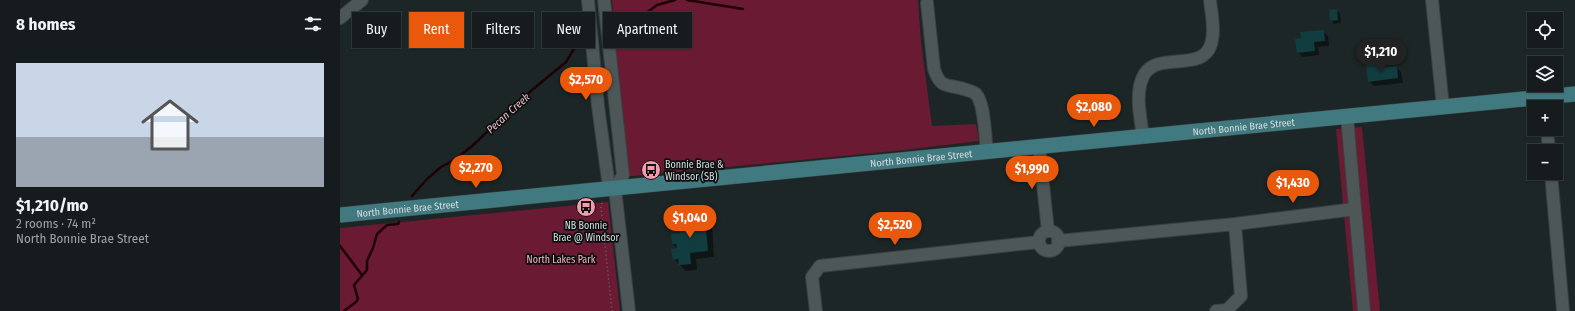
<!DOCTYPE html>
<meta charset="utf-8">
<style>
body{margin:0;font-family:"Fira Sans Condensed",sans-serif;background:#1f2526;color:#f1f3f6;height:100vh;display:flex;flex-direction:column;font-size:15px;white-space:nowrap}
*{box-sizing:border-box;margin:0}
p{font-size:13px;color:#9ea1a4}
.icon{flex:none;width:22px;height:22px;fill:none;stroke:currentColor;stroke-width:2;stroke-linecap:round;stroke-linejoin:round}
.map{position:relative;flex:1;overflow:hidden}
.panel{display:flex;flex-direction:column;background:#161c1d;width:340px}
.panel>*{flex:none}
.banner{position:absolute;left:12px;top:12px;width:380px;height:36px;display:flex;gap:8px}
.tools{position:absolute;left:1187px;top:12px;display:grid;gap:8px}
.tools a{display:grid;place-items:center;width:36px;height:36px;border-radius:0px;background:#161c1d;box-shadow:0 1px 3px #0004,0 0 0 1px #353a3b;font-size:20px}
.price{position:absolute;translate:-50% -34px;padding:0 9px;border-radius:14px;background:#ea580c;color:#fff;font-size:13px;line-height:26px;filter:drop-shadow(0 1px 2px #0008)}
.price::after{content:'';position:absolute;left:50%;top:24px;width:12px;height:9px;margin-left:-6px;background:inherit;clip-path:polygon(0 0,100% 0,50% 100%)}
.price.selected{background:#222;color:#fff}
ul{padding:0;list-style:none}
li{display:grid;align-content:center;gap:8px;height:212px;padding:0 16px}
li span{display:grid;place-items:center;height:124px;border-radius:0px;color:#555}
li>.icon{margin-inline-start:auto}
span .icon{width:72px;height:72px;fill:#fffc;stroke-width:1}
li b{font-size:17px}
h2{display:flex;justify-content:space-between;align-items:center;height:48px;padding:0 16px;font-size:17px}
.tag{padding:0 14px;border-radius:0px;background:#161c1d;box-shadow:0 1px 3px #0004,0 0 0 1px #353a3b;font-size:14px;line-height:36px}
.tag.selected{background:#ea580c;color:#fff}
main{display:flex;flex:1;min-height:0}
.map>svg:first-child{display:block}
</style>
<main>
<section class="panel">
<h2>8 homes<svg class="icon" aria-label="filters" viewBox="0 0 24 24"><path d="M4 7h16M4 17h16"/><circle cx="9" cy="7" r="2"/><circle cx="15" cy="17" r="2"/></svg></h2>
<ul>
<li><span style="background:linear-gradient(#c9d6e8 60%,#9aa5b1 0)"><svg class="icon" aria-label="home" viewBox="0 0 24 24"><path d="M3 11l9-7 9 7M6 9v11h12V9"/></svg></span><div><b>$1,210/mo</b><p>2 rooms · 74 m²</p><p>North Bonnie Brae Street</p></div></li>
</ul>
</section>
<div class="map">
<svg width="1235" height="311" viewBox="0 0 1235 311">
<rect width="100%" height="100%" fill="#1d2627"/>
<path fill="#6a1a32" d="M272 0H578L581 42 592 126 636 124 639 141 564 150 294 176H288L273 34 275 31Z
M1022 127 1040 311H1013L996 129Z
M268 202 280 311H0V228Z"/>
<path fill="#0007" d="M996 10 1000 13 1001 23 994 24 991 20Z
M983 31 988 36 989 46 978 47 979 55 963 57 958 52 962 39Z
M1038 63 1042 68 1056 67 1061 72 1063 83 1034 86 1029 81Z
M365 217 372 224 374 257 356 259 357 270 346 271 334 259 338 249 333 244 341 234Z"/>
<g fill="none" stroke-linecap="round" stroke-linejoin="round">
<path stroke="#1e0005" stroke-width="2.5" d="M347 0 403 9
M275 31 280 24 305 14 317 5 335 0
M72 196 87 179 101 167 116 159 132 146 192 90 226 62 235 47 244 44
M0 246 22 275
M4 311 16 302 18 299 14 285 27 270V261L33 248 37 234 47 225 58 224 59 222"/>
</g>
<path fill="#113d41" d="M997 9 998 20 990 21 989 10Z
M984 30 985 41 974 42 975 51 957 53 955 39 961 38 960 32Z
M1038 62 1039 68 1057 66 1058 78 1028 82 1026 64Z
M365 216 368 251 350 253 351 264 339 265 338 259 333 260 331 249 337 248 336 244H332L331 234 340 233 339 218Z"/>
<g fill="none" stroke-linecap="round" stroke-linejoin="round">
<defs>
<path id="minor" d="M248 0 258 106 268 180 275 189 289 311
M264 0 283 175 275 189
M1092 0 1103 107
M587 3 594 69C601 91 609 83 627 90 630 91 634 92 636 94 645 104 645 138 647 152
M0 18 22 0
M1007 116 1024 311
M1207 129 1209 151
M803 137C801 119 795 97 802 79 813 47 866 77 872 40 875 27 871 12 870 0
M699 147 708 231
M1211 173 1223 311
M895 224 1015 209
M699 241a10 10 0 1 1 20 0a10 10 0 1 1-20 0Z
M718 241 895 224 901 296 887 310 876 311
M476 311 472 277 480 266 699 242"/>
<g id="major">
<path id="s1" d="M0 215 1235 94"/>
</g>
</defs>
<use href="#minor" stroke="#394142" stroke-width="14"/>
<use href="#major" stroke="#394142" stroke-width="16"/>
<path stroke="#636b6c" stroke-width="1.5" stroke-dasharray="1 3" stroke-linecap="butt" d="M262 203 261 207 272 311"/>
<use href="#minor" stroke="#4d5758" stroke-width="12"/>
<use href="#major" stroke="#407a80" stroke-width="15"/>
</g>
<defs>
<symbol id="bus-disc" viewBox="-11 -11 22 22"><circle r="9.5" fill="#f39aac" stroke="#0b0e0f"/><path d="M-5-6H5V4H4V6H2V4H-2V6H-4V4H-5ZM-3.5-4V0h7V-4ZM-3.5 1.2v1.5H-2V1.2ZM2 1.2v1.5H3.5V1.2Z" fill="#111"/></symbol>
</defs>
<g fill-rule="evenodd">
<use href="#bus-disc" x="300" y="159" width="22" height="22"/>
<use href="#bus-disc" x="235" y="196" width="22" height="22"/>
</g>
<g text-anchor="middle" stroke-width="3.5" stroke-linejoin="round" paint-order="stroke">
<g font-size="10" fill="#d8dedf" stroke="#0b0e0f">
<text dy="4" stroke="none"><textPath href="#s1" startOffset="908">North Bonnie Brae Street</textPath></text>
<text dy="4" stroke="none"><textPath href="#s1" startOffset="584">North Bonnie Brae Street</textPath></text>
<text dy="4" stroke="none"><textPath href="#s1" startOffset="68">North Bonnie Brae Street</textPath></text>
</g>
<g font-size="10" fill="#d8dedf" stroke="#0b0e0f" text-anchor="start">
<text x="325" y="168">Bonnie Brae &amp;<tspan x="325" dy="12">Windsor (SB)</tspan></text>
<text x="246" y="229" text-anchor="middle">NB Bonnie<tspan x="246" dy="12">Brae @ Windsor</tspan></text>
</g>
<g font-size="10" fill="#ffb4c2" stroke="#0b0e0f">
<text x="221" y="263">North Lakes Park</text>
</g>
<g font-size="11" font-style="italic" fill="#f1bec7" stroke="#0b0e0f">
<text transform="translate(168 113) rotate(-42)" y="4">Pecan Creek</text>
</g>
</g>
</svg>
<div class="tools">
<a><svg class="icon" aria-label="locate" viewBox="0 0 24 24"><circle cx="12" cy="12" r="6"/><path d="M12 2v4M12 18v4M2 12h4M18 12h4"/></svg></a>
<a><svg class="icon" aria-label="layers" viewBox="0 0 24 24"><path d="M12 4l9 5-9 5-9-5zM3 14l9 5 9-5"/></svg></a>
<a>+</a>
<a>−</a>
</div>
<b class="price selected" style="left:1041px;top:73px">$1,210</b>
<b class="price" style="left:246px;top:101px">$2,570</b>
<b class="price" style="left:754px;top:128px">$2,080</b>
<b class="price" style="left:136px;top:189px">$2,270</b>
<b class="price" style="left:692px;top:190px">$1,990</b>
<b class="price" style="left:953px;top:204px">$1,430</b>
<b class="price" style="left:350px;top:239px">$1,040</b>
<b class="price" style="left:555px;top:246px">$2,520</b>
<div class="banner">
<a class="tag">Buy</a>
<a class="tag selected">Rent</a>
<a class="tag">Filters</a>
<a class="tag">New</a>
<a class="tag">Apartment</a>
</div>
</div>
</main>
